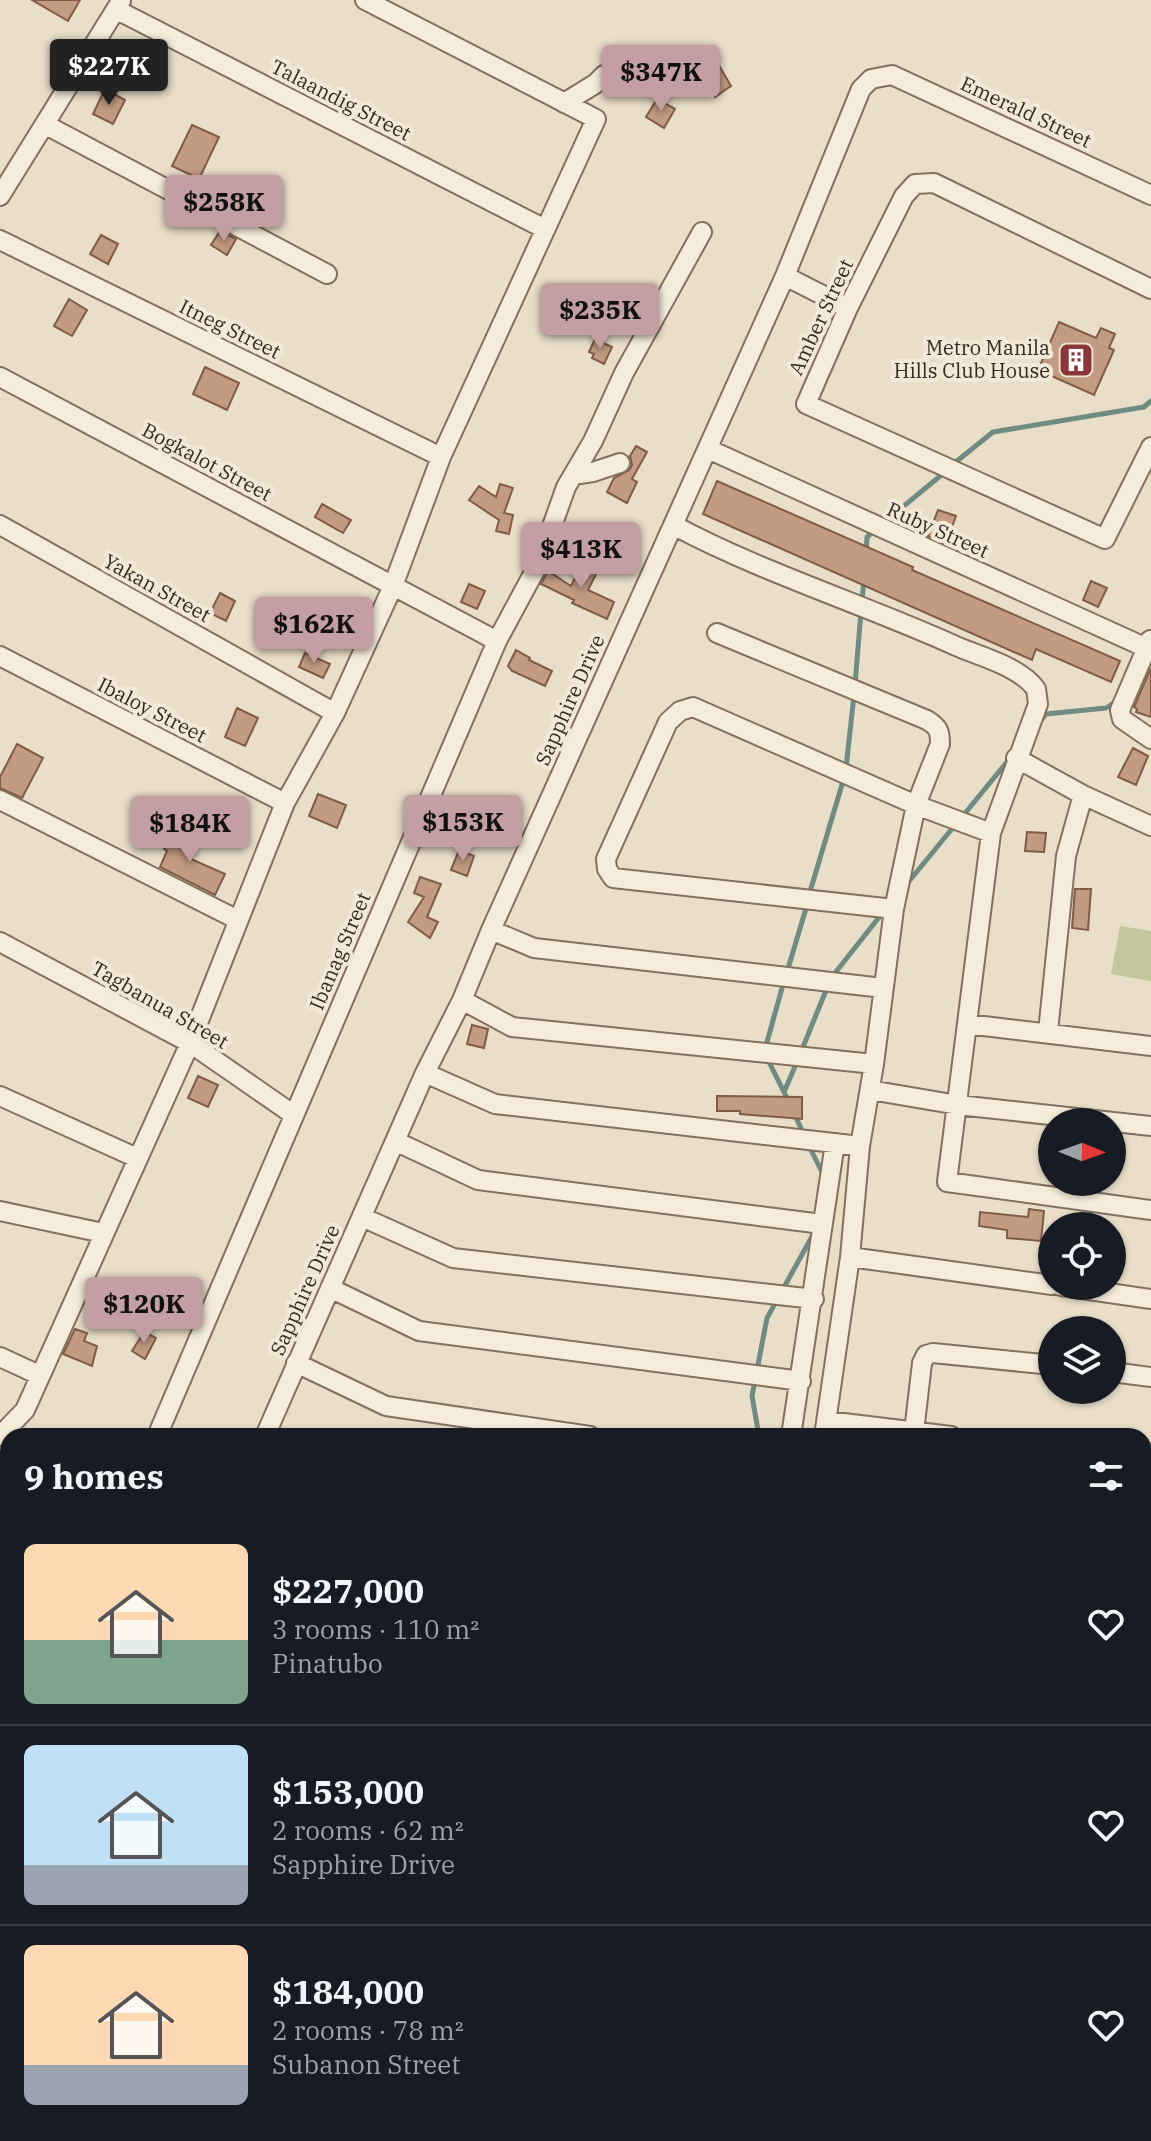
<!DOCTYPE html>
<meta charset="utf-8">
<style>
body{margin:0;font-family:"IBM Plex Serif",serif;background:#242831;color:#f1f3f6;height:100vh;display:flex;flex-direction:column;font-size:30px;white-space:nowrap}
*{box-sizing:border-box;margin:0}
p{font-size:26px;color:#9ea1a6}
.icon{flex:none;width:44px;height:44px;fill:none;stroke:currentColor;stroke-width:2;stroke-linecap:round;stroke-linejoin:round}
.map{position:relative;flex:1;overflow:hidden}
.sheet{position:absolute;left:0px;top:1428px;width:1152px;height:714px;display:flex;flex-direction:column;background:#171b24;border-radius:24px 24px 0 0;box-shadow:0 2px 6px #0004}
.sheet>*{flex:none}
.needle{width:52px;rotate:91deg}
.controls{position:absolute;left:1038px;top:1108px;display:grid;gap:16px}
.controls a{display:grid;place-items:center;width:88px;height:88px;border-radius:50%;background:#171b24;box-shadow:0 2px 6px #0004;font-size:40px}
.price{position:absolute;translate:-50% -68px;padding:0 18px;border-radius:8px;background:#c39ea2;color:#111;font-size:26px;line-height:52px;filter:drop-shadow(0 2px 4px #0008)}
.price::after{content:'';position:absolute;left:50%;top:48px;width:24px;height:18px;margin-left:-12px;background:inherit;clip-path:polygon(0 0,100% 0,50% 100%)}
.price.current{background:#222;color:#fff}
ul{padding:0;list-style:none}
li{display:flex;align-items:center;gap:24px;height:200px;padding:0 24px}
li+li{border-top:2px solid #363941}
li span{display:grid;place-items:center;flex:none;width:224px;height:160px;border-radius:12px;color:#555}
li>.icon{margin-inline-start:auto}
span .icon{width:96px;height:96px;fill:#fffc;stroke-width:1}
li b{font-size:34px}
h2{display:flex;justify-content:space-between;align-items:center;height:96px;padding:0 24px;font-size:34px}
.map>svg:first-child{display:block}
</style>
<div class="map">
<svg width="1151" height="2141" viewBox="0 0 1151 2141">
<rect width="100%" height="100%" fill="#e9dec8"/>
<path fill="#c4c69d" d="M1120 926 1151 931V981L1111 974Z"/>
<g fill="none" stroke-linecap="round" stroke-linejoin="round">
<path stroke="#708b83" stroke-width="5" d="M952 465 993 432 1144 407 1151 401
M882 524 945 472
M866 553 867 537 874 531
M862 601 864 579
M855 685 861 611
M1038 724 1046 714 1106 708 1117 701
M846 768 854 695
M962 817 1011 757
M906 885 955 825
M809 895 844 778
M787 972 807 905
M831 978 884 911
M765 1049 784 981
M801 1052 827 988
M767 1058 784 1092
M788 1100 784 1092 797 1062
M794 1113 805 1137
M809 1146 824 1176
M759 1436 752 1396 767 1318 815 1231
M643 2141 644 2134"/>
</g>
<path fill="#c39a82" stroke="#805b47" stroke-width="2" d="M32 0H80L68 21Z
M717 62 731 86 715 97 700 73Z
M105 89 125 100 113 124 93 114Z
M657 99 675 109 664 128 646 117Z
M192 125 219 137 199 179 172 166Z
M220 231 236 239 227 255 211 245Z
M101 235 118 244 108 264 90 254Z
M69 299 87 310 72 336 54 326Z
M1059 322 1096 338 1101 328 1115 334 1109 348 1114 350 1094 395 1038 370Z
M595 339 612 347 604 364 592 358 594 354 589 352Z
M205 367 239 383 227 410 193 394Z
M636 446 647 452 632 479 637 482 627 503 607 492 614 478 629 470 632 465 630 456Z
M717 481 913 567 912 570 1120 661 1111 682 1036 649 1032 660 703 514Z
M500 484 513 488 504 513 513 515 509 534 496 531 499 520 469 500 479 486 496 497Z
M322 504 351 520 343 533 315 517Z
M938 510 956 516 946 544 928 536Z
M584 560 599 568 588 590 614 602 607 619 572 603 574 600 541 584 548 571 571 586Z
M1091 581 1107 588 1098 607 1083 600Z
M469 584 485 591 477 609 461 602Z
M220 593 235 601 226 621 210 613Z
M516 650 530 658 529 660 552 671 545 686 512 671 508 666Z
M305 653 330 664 323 678 299 667Z
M1151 668V717L1136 712 1137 709 1134 707Z
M237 708 258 718 245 746 225 737Z
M17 744 43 758 22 798 0 788V777Z
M1133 748 1148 756 1136 785 1118 777Z
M318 794 346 805 337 828 309 816Z
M176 829 200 845 191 859 225 874 215 895 160 867 167 851 164 849Z
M1027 832 1046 833 1044 852 1025 851Z
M459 850 474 856 467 876 451 870Z
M420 877 441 884 427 917 438 922 430 938 408 922 424 897 414 893Z
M1075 889H1091L1088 930 1072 928Z
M472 1025 488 1029 484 1048 467 1044Z
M198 1076 218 1085 208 1107 188 1098Z
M717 1096 802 1097V1119L740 1114V1111H717Z
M1029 1209 1044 1211 1041 1241 1007 1238V1230L979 1226 980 1212 1028 1217Z
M75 1329 87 1333 84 1341 97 1346 92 1366 63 1354Z
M144 1332 156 1338 145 1359 132 1351Z"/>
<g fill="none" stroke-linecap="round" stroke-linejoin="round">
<defs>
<path id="minor" d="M117 10 545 229
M564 103 595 84 604 75
M46 125 327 274
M0 196 121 1
M0 240 441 457
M785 276 848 308
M1151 289 934 183 915 184 904 196 848 308 806 404 1105 539 1151 447
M0 377 497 641
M708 449 1151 650
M573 475 593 472 620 463
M0 525 335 713
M673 525C763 573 863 604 956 646 981 657 1019 666 1036 689L1038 704 991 833 947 1182 1151 1210
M717 633 927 720C938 727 940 730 940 744L916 805 894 909 874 1064 860 1146 850 1257 824 1436
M1150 640 1120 710 1122 719 1151 739
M0 656 285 803
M1016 758 1083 795 1151 826
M0 800 238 920
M894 909 613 878 607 869 606 859 668 722 680 711 693 707 916 805 991 833
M491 930 534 948 883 988
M0 942 190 1043 294 1115
M462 1000 512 1027 874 1064
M967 1024 1151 1046
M1048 1032 1066 856 1083 795
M425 1073 495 1104 860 1146
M870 1090 958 1105 1151 1126
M0 1096 137 1158
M395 1141 478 1180 822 1224
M0 1211 103 1233
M362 1217 453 1258 814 1299
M850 1257 1052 1285
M1061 1286 1151 1299
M330 1288 419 1331 801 1381
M0 1357 39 1375
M296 1363 386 1406 590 1436
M1112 1372 1151 1377
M827 1421 951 1436
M914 1432 922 1363 926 1355 933 1353 1052 1365
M0 1436 25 1410 190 1043 285 803 335 713 393 586 441 457 596 119 365 0
M157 1436 497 641 539 563 566 487 593 441 624 373 702 232
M265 1436 425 1073 462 1000 491 930 785 276 861 89 871 79 892 75 1151 195
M791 1436 835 1143
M1144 1459 1151 1460
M1144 1538 1151 1539
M0 1581H8
M1144 1621 1151 1622
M0 1704H8
M1144 1752 1151 1745
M1144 1796 1151 1797
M1144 1878 1151 1879
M1144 1964 1151 1965
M0 2010 8 1993
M1144 2051 1151 2052
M1144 2125 1151 2126
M177 2134 203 2141
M0 2136 109 2134
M419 2141 420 2134
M556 2141 557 2134
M633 2141V2134
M752 2141 753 2134
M833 2141 834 2134"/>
</defs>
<use href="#minor" stroke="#83705f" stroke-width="22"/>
<use href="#minor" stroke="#f5ecda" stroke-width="18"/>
</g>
<defs>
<symbol id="building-square" viewBox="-11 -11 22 22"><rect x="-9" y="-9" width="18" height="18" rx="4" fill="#8b363b" stroke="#f2e8d6"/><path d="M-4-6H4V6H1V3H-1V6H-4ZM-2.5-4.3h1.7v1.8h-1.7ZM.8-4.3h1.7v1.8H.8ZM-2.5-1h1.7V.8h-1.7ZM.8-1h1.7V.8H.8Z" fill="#fff"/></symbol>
</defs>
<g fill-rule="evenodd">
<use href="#building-square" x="1056" y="340" width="40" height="40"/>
</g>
<g text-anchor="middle" stroke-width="8" stroke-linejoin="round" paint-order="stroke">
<g font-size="20" fill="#352a21" stroke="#f2e8d6">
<text transform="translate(341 100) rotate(27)" y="7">Talaandig Street</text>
<text transform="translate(1026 112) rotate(25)" y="7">Emerald Street</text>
<text transform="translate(821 317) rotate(-65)" y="7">Amber Street</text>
<text transform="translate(230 329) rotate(26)" y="7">Itneg Street</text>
<text transform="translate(207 462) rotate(28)" y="7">Bogkalot Street</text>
<text transform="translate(938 530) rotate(24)" y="7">Ruby Street</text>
<text transform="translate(157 588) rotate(29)" y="7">Yakan Street</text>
<text transform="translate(570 700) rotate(-66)" y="7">Sapphire Drive</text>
<text transform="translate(152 710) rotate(27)" y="7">Ibaloy Street</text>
<text transform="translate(340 951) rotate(-67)" y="7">Ibanag Street</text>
<text transform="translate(160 1005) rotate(30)" y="7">Tagbanua Street</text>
<text transform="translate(305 1290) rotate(-66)" y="7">Sapphire Drive</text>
</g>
<g font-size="20" fill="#352a21" stroke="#f2e8d6" text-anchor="end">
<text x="1050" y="355">Metro Manila<tspan x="1050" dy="23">Hills Club House</tspan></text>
</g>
</g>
</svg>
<div class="controls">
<a><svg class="needle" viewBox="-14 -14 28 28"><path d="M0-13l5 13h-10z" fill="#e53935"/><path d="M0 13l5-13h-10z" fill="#9ea1a6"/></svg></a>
<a><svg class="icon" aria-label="locate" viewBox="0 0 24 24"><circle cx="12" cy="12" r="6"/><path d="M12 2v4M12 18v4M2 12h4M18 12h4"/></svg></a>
<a><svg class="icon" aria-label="layers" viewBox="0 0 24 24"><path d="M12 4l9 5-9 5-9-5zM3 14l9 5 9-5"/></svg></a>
</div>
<b class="price current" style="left:109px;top:107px">$227K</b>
<b class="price" style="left:661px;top:113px">$347K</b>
<b class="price" style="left:224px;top:243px">$258K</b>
<b class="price" style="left:600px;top:351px">$235K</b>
<b class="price" style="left:581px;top:590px">$413K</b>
<b class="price" style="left:314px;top:665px">$162K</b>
<b class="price" style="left:463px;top:863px">$153K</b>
<b class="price" style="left:190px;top:864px">$184K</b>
<b class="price" style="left:144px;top:1345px">$120K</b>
<section class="sheet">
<h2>9 homes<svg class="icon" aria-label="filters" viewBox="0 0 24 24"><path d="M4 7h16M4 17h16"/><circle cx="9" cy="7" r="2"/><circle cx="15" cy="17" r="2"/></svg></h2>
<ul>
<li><span style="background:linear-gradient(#ffd9b3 60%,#7fa58c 0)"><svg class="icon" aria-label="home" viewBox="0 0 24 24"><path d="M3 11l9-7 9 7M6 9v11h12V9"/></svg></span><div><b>$227,000</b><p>3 rooms · 110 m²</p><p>Pinatubo</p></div><svg class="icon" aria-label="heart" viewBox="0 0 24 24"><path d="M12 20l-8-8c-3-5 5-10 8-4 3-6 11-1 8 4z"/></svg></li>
<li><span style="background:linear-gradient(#bfe0f5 75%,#9aa5b1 0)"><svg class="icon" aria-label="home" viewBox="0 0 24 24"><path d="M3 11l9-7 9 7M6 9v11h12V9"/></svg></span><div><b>$153,000</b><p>2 rooms · 62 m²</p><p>Sapphire Drive</p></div><svg class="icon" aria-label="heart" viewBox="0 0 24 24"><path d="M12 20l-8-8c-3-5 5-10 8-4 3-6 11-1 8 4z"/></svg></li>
<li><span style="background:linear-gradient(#ffd9b3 75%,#9aa5b1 0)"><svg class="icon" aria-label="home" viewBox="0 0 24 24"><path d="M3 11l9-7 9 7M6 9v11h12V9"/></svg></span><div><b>$184,000</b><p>2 rooms · 78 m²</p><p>Subanon Street</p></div><svg class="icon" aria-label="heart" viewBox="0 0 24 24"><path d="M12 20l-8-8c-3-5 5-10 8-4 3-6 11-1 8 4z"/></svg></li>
</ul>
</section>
</div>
